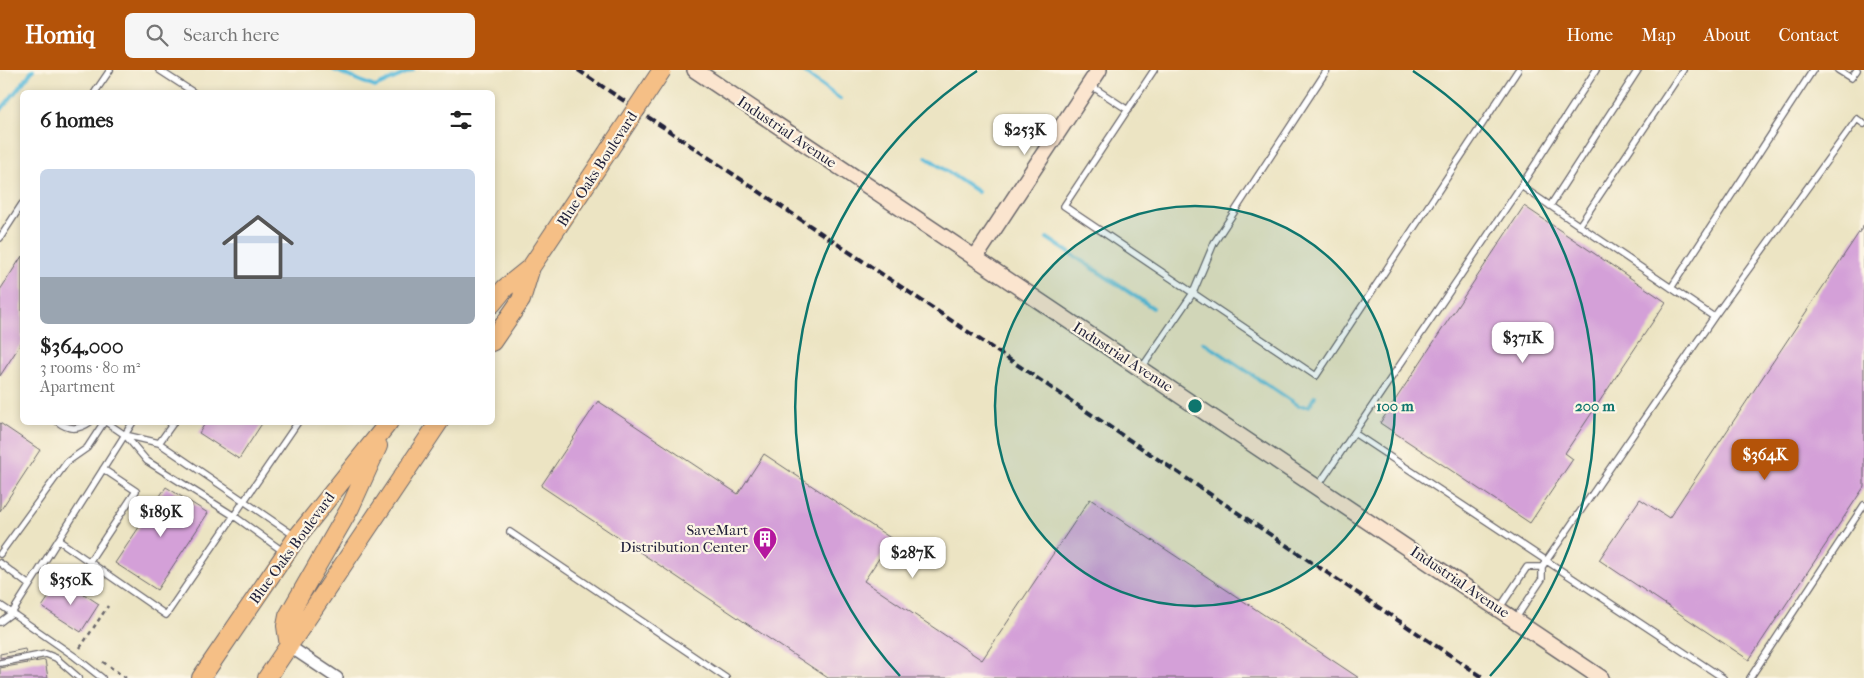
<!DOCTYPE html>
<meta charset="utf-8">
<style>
body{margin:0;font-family:"IM FELL French Canon",serif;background:#f6f6f6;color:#222;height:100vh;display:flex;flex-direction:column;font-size:19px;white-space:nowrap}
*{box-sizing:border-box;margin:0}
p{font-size:16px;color:#767676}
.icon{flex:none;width:28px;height:28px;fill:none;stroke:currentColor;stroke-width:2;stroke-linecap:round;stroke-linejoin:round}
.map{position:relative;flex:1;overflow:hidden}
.side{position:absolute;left:20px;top:20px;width:475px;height:335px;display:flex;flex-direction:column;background:#fff;border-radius:8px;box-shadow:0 2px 8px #0003}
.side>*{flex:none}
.price{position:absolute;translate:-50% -42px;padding:0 11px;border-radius:10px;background:#fff;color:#222;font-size:16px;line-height:32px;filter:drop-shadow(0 1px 2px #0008)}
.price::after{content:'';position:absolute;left:50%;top:30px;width:15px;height:11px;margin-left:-8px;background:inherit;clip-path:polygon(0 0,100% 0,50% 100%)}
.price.current{background:#b45309;color:#fff}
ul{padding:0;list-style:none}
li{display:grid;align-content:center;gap:10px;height:265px;padding:0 20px}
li+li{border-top:1px solid #e0e0e0}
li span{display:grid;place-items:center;height:155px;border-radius:8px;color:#555}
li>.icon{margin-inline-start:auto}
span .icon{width:90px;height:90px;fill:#fffc;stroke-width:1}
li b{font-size:21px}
h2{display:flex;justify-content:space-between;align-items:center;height:60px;padding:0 20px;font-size:21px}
header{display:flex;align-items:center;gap:30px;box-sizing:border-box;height:70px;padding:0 25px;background:#b45309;color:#fff}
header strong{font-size:24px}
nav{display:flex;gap:28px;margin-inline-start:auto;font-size:18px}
.search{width:350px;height:45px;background:#f6f6f6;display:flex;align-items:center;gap:12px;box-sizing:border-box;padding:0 18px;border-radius:8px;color:#767676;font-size:19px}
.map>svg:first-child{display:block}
</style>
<header>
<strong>Homiq</strong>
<div class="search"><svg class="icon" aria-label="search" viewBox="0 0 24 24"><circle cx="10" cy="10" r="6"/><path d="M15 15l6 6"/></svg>Search here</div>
<nav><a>Home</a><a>Map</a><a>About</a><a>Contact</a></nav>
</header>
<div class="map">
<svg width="1864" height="608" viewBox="0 0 1864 608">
<rect width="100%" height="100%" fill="#fcf5e5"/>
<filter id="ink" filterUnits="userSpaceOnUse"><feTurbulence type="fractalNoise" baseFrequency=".02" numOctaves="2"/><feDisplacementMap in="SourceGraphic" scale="10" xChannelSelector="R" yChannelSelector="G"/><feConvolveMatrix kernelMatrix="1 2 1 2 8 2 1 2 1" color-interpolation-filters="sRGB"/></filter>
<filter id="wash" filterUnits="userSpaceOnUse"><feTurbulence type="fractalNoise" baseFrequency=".0096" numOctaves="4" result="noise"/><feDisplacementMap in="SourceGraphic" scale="20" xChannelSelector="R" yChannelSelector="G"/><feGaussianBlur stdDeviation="1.12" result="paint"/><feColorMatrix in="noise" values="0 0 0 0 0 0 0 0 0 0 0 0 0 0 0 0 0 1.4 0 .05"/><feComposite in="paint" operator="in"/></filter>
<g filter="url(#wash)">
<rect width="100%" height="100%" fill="#ece4c3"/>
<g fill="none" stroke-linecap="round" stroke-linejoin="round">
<path stroke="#5dbcdb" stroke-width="4" d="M334 0 375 17 413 0
M801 0 840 29
M0 41 33 0
M926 87 978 122
M1047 168 1153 238
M1203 272 1299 336H1309L1315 326"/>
</g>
<g id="blocks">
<path fill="#d4a0d8" d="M1524 136 1666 232 1565 383 1573 389 1530 453 1380 353Z
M1864 155V417L1749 590 1599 490 1640 429 1669 448Z
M22 186V272L0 306V220Z
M598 331 738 424 764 384 892 469 864 511 982 590 1090 429 1359 608H828L541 416Z
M206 352H263L239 389 199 363Z
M0 353 40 380 0 441Z
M166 417 208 443 157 520 115 493Z
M61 509 99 534 81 562 42 537Z
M25 579 26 583 0 588V584Z
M45 590 48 608H0V598Z"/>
</g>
</g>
<g filter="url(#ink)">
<use href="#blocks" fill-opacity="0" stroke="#69666b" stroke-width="1"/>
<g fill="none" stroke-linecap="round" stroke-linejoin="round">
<defs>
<path id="lane" d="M159 0 193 22
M1154 0 1064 136 1316 306 1518 0
M1838 0 1851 8 1857 0
M1090 15 1128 40
M95 22 110 0
M1521 116 1714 247
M1550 136 1638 0
M1579 156 1683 0
M0 168 22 134
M1671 218 1813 0
M1141 299 1193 223 1214 173 1327 0
M58 352C68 360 79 360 90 352
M106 352 125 365 147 391 234 446 284 482
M1354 363 1723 608
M125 365 159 373 295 466
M159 373 174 352
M1318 416 1521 116 1596 0
M510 462 726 608
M58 470 166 545 298 352
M0 484 67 392 87 378 104 352
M89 492 136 421 103 399
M0 493 29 515
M0 535 12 543 0 552
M1499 539 1527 497H1542
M1516 548 1542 509V497L1714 247 1857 49 1864 54
M0 593 46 584 56 588 79 608
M102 608 74 586 12 543 133 352
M1750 608 1864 435"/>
<path id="street" d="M289 576 337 608"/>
<path id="secondary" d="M695 0 1601 608
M975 188 1099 0"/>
<path id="primary" d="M492 234 505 218 531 197
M492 272 521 230 531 197 609 80
M289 576 286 556 288 546 350 438 378 376
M201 608 297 467 389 352
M267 608 439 352"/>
</defs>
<use href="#lane" stroke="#69666b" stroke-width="8"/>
<use href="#street" stroke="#69666b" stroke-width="14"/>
<use href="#secondary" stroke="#69666b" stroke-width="18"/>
<use href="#primary" stroke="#69666b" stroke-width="20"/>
<path stroke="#69666b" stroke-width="2.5" stroke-dasharray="4 4" stroke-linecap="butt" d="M80 578 108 536
M103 592 126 608"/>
<use href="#lane" stroke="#fff" stroke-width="5.5"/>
<use href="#street" stroke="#fff" stroke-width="11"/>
<use href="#secondary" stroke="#fbe5cf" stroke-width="15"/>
<use href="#primary" stroke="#f5bf86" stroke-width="18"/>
<path stroke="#22223b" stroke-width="4" stroke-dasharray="8 4" stroke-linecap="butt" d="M578 0 1484 608"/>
<defs>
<path id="primary-bridge" d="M609 80 662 0"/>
</defs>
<use href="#primary-bridge" stroke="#69666b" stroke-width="20" stroke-linecap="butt"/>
<use href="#primary-bridge" stroke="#f5bf86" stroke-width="18"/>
</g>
</g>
<circle cx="1195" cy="336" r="200" fill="#0f766e" fill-opacity=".12"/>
<g fill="none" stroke="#0f766e" stroke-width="2.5">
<circle cx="1195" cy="336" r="200"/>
<path d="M900 606A400 400 0 0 1 977 1M1413 1A400 400 0 0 1 1490 606"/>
</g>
<defs>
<symbol id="building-pin" viewBox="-11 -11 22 30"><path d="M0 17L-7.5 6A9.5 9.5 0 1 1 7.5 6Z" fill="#b5179e" stroke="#fcf5e5"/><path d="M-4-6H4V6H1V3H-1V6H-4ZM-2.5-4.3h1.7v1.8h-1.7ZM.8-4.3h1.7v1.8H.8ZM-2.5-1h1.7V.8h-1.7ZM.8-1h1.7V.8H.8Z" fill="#fff"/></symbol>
</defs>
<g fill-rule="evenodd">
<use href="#building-pin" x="751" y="455" width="28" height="38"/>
</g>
<g text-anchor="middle" stroke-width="4.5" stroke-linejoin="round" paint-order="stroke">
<g font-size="15" fill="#22223b" stroke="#fcf5e5">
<text transform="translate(787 62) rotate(34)" y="5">Industrial Avenue</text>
<text transform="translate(597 99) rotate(-57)" y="5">Blue Oaks Boulevard</text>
<text transform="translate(1123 287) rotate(33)" y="5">Industrial Avenue</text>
<text transform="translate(292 478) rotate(-54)" y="5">Blue Oaks Boulevard</text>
<text transform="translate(1460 512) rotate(34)" y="5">Industrial Avenue</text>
</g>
<g font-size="15" fill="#22223b" stroke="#fcf5e5" text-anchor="end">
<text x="748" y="465">SaveMart<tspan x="748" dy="17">Distribution Center</tspan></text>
</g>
</g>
<circle cx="1195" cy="336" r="8" fill="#0f766e" stroke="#fcf5e5" stroke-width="2.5"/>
<g font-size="15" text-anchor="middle" font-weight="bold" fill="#0f766e" stroke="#fcf5e5" stroke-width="4.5" stroke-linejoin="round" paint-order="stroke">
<text x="1395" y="341">100 m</text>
<text x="1595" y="341">200 m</text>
</g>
</svg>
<b class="price" style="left:1025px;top:86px">$253K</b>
<b class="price" style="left:1523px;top:294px">$371K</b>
<b class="price current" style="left:1765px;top:411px">$364K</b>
<b class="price" style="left:161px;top:468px">$189K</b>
<b class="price" style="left:913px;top:509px">$287K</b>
<b class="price" style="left:71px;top:536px">$350K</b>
<section class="side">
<h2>6 homes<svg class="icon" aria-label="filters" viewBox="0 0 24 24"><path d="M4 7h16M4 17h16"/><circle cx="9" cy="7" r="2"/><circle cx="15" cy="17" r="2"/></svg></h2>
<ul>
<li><span style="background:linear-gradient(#c9d6e8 70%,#9aa5b1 0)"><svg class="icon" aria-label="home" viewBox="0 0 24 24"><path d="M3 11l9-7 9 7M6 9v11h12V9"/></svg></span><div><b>$364,000</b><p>3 rooms · 80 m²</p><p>Apartment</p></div></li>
</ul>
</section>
</div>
